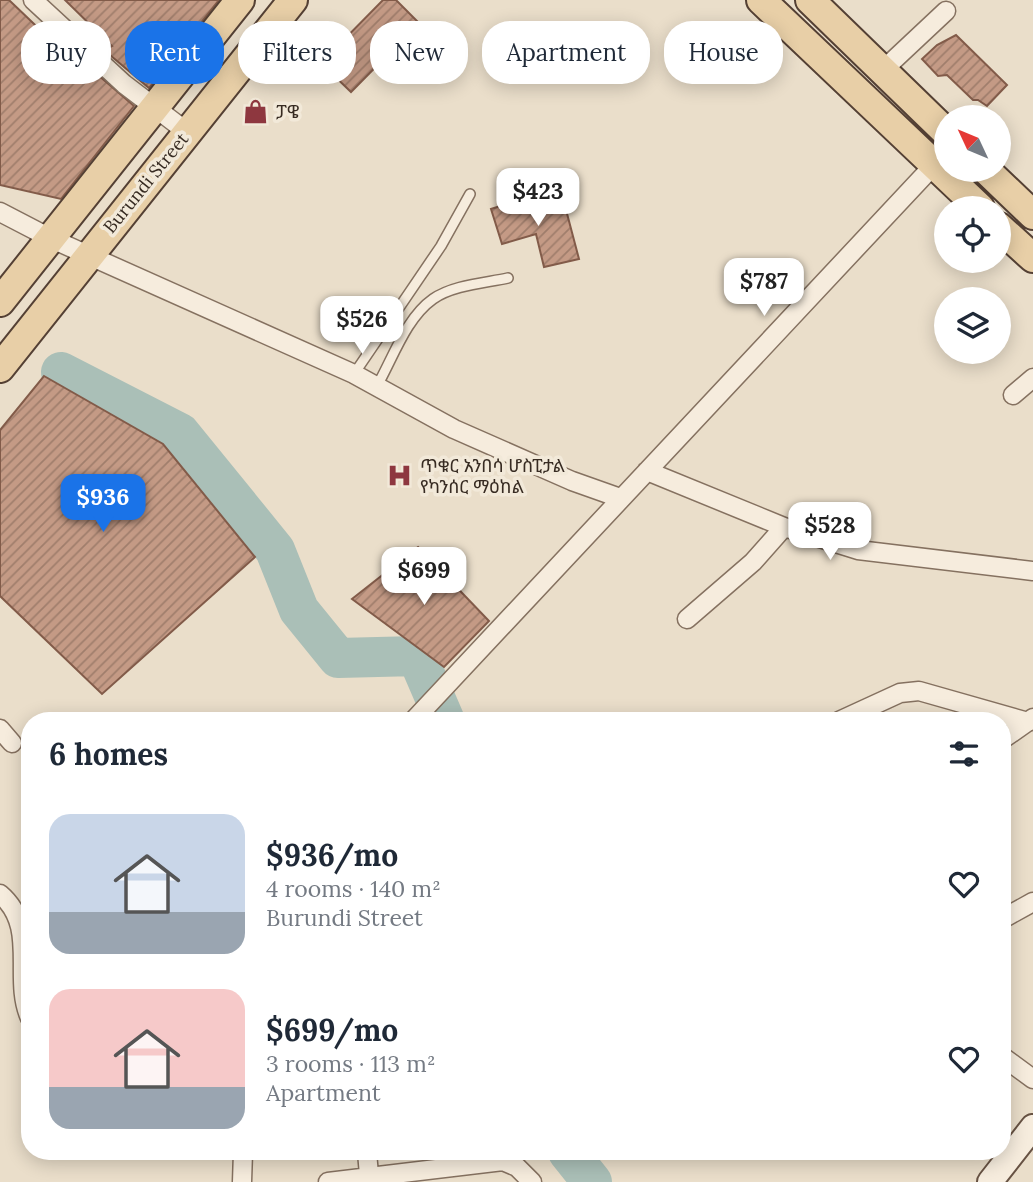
<!DOCTYPE html>
<meta charset="utf-8">
<style>
body{margin:0;font-family:Lora,"Noto Sans Ethiopic",serif;background:#f2f2f3;color:#1f2937;height:100vh;display:flex;flex-direction:column;font-size:26px;white-space:nowrap}
*{box-sizing:border-box;margin:0}
p{font-size:23px;color:#747a83}
.icon{flex:none;width:38px;height:38px;fill:none;stroke:currentColor;stroke-width:2;stroke-linecap:round;stroke-linejoin:round}
.map{position:relative;flex:1;overflow:hidden}
.panel{position:absolute;left:21px;top:712px;width:990px;height:448px;display:flex;flex-direction:column;background:#fff;border-radius:28px;box-shadow:0 4px 18px #0003}
.panel>*{flex:none}
.guide{position:absolute;left:21px;top:21px;width:992px;height:63px;display:flex;gap:14px}
.needle{width:46px;rotate:314deg}
.controls{position:absolute;left:934px;top:105px;display:grid;gap:14px}
.controls a{display:grid;place-items:center;width:77px;height:77px;border-radius:50%;background:#fff;box-shadow:0 4px 18px #0003;font-size:35px}
.price{position:absolute;translate:-50% -60px;padding:0 16px;border-radius:14px;background:#fff;color:#222;font-size:23px;line-height:46px;filter:drop-shadow(0 2px 4px #0008)}
.price::after{content:'';position:absolute;left:50%;top:42px;width:21px;height:16px;margin-left:-10px;background:inherit;clip-path:polygon(0 0,100% 0,50% 100%)}
.price.selected{background:#1a73e8;color:#fff}
ul{padding:0;list-style:none}
li{display:flex;align-items:center;gap:21px;height:175px;padding:0 28px}
li span{display:grid;place-items:center;flex:none;width:196px;height:140px;border-radius:21px;color:#555}
li>.icon{margin-inline-start:auto}
span .icon{width:84px;height:84px;fill:#fffc;stroke-width:1}
li b{font-size:30px}
h2{display:flex;justify-content:space-between;align-items:center;height:84px;padding:0 28px;font-size:30px}
.chip{padding:0 24px;border-radius:28px;background:#fff;box-shadow:0 4px 18px #0003;font-size:24px;line-height:63px}
.chip.selected{background:#1a73e8;color:#fff}
.map>svg:first-child{display:block}
</style>
<div class="map">
<svg width="1033" height="1182" viewBox="0 0 1033 1182">
<defs>
<pattern id="building-hatch" width="6" height="6" patternUnits="userSpaceOnUse" patternTransform="scale(1.75)"><rect width="6" height="6" fill="#c49a85"/><path d="M-1 1l2-2M0 6l6-6M5 7l2-2" fill="none" stroke="#a07e6c"/></pattern>
</defs>
<rect width="100%" height="100%" fill="#eadeca"/>
<g fill="none" stroke-linecap="round" stroke-linejoin="round">
<path stroke="#aabfb7" stroke-width="40" d="M61 372 180 433 275 550 299 610 338 658 417 656 445 721
M568 1152 592 1182"/>
</g>
<path fill="url(#building-hatch)" stroke="#825b49" stroke-width="2" d="M0 0H9L77 65 83 62 134 106 61 199 0 185Z
M65 0H219L149 88 104 50 112 46Z
M383 0H396L419 23 351 92 321 63Z
M956 35 1007 85 987 106 978 100H973L947 75 938 76 922 59 937 45Z
M543 193 548 210 565 206 579 259 544 267 536 234 502 244 491 209Z
M44 376 163 444 255 557 102 694 0 596V430Z
M418 547 489 621 444 667 352 599Z"/>
<g fill="none" stroke-linecap="round" stroke-linejoin="round">
<defs>
<path id="lane" d="M354 374 441 246 470 194
M377 386C393 358 406 318 433 299 453 285 485 283 508 278"/>
<path id="street" d="M33 0 124 84 187 132
M882 71 946 11
M0 212 52 239 354 374 454 429 572 481 620 498
M1013 395 1033 378
M647 471 784 527 858 550 1033 571
M687 619 753 562 784 527
M413 721 947 151
M839 721 900 693 919 691 1028 722
M0 729 12 743
M1003 739 1033 718
M0 894C39 927 12 978 30 1018
M1004 918 1033 902
M1003 1057 1033 1079
M367 1152 369 1175
M242 1182 243 1152
M328 1182 503 1161 517 1167 532 1182"/>
<path id="secondary" d="M990 1182 1033 1127"/>
<path id="primary" d="M761 0 980 208
M810 0 947 133
M986 170 1033 215
M999 227 1033 258
M0 302 240 0
M0 368 293 0"/>
</defs>
<use href="#lane" stroke="#857160" stroke-width="12"/>
<use href="#street" stroke="#857160" stroke-width="21"/>
<use href="#secondary" stroke="#675243" stroke-width="28"/>
<use href="#primary" stroke="#544034" stroke-width="32"/>
<use href="#lane" stroke="#f6ecdd" stroke-width="9"/>
<use href="#street" stroke="#f6ecdd" stroke-width="18"/>
<use href="#secondary" stroke="#f6ecdd" stroke-width="24"/>
<use href="#primary" stroke="#e8cfa7" stroke-width="28"/>
</g>
<defs>
<symbol id="shop-bare" viewBox="-9 -9 18 18"><path d="M-5-2.5h2.3a2.7 3.5 0 0 1 5.4 0H5L5.5 6h-11ZM-1.5-2.5h3a1.5 2.3 0 0 0-3 0Z" fill="#8e373f" stroke="#f2e9d9" stroke-width="2.5" paint-order="stroke"/></symbol>
<symbol id="hospital-bare" viewBox="-9 -9 18 18"><path d="M-5-5h3v3.5h4V-5h3V5h-3V1.5h-4V5h-3Z" fill="#8e373f" stroke="#f2e9d9" stroke-width="2.5" paint-order="stroke"/></symbol>
</defs>
<g fill-rule="evenodd">
<use href="#shop-bare" x="238" y="94" width="35" height="35"/>
<use href="#hospital-bare" x="382" y="458" width="35" height="35"/>
</g>
<g text-anchor="middle" stroke-width="7" stroke-linejoin="round" paint-order="stroke">
<g font-size="18" fill="#372b22" stroke="#f2e9d9" text-anchor="start">
<text x="276" y="118">ፓዌ</text>
<text x="420" y="472">ጥቁር አንበሳ ሆስፒታል<tspan x="420" dy="21">የካንሰር ማዕከል</tspan></text>
</g>
<g font-size="18" fill="#372b22" stroke="#f2e9d9">
<text transform="translate(146 183) rotate(-51)" y="6">Burundi Street</text>
</g>
</g>
</svg>
<div class="controls">
<a><svg class="needle" viewBox="-14 -14 28 28"><path d="M0-13l5 13h-10z" fill="#e53935"/><path d="M0 13l5-13h-10z" fill="#747a83"/></svg></a>
<a><svg class="icon" aria-label="locate" viewBox="0 0 24 24"><circle cx="12" cy="12" r="6"/><path d="M12 2v4M12 18v4M2 12h4M18 12h4"/></svg></a>
<a><svg class="icon" aria-label="layers" viewBox="0 0 24 24"><path d="M12 4l9 5-9 5-9-5zM3 14l9 5 9-5"/></svg></a>
</div>
<b class="price" style="left:538px;top:228px">$423</b>
<b class="price" style="left:764px;top:318px">$787</b>
<b class="price" style="left:362px;top:356px">$526</b>
<b class="price selected" style="left:103px;top:534px">$936</b>
<b class="price" style="left:830px;top:562px">$528</b>
<b class="price" style="left:424px;top:607px">$699</b>
<div class="guide">
<a class="chip">Buy</a>
<a class="chip selected">Rent</a>
<a class="chip">Filters</a>
<a class="chip">New</a>
<a class="chip">Apartment</a>
<a class="chip">House</a>
</div>
<section class="panel">
<h2>6 homes<svg class="icon" aria-label="filters" viewBox="0 0 24 24"><path d="M4 7h16M4 17h16"/><circle cx="9" cy="7" r="2"/><circle cx="15" cy="17" r="2"/></svg></h2>
<ul>
<li><span style="background:linear-gradient(#c9d6e8 70%,#9aa5b1 0)"><svg class="icon" aria-label="home" viewBox="0 0 24 24"><path d="M3 11l9-7 9 7M6 9v11h12V9"/></svg></span><div><b>$936/mo</b><p>4 rooms · 140 m²</p><p>Burundi Street</p></div><svg class="icon" aria-label="heart" viewBox="0 0 24 24"><path d="M12 20l-8-8c-3-5 5-10 8-4 3-6 11-1 8 4z"/></svg></li>
<li><span style="background:linear-gradient(#f6c9c9 70%,#9aa5b1 0)"><svg class="icon" aria-label="home" viewBox="0 0 24 24"><path d="M3 11l9-7 9 7M6 9v11h12V9"/></svg></span><div><b>$699/mo</b><p>3 rooms · 113 m²</p><p>Apartment</p></div><svg class="icon" aria-label="heart" viewBox="0 0 24 24"><path d="M12 20l-8-8c-3-5 5-10 8-4 3-6 11-1 8 4z"/></svg></li>
</ul>
</section>
</div>
